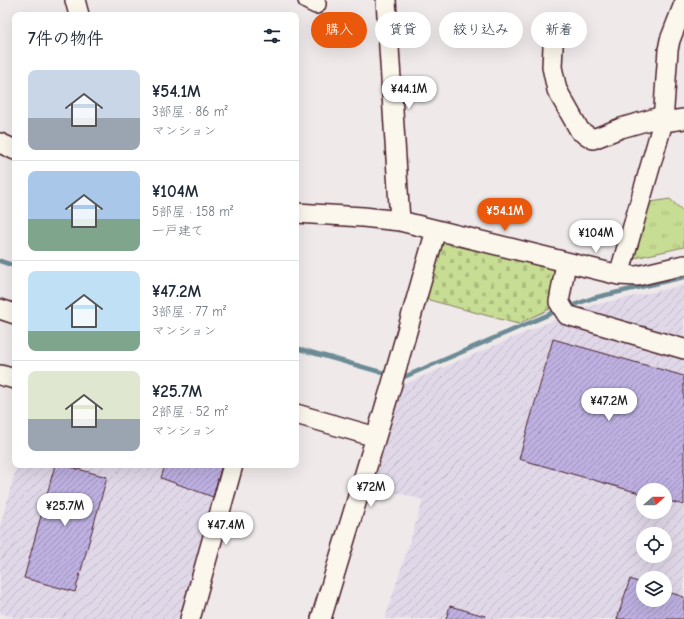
<!DOCTYPE html>
<html lang="ja">
<meta charset="utf-8">
<style>
body{margin:0;font-family:"Comic Neue","Klee One",sans-serif;background:#f2f2f3;color:#1f2937;height:100vh;display:flex;flex-direction:column;font-size:15px;white-space:nowrap}
*{box-sizing:border-box;margin:0}
p{font-size:13px;color:#747a83}
.icon{flex:none;width:22px;height:22px;fill:none;stroke:currentColor;stroke-width:2;stroke-linecap:round;stroke-linejoin:round}
.map{position:relative;flex:1;overflow:hidden}
.sheet{position:absolute;left:12px;top:12px;width:287px;height:456px;display:flex;flex-direction:column;background:#fff;border-radius:8px;box-shadow:0 4px 16px #0002}
.sheet>*{flex:none}
.hud{position:absolute;left:311px;top:12px;width:313px;height:36px;display:flex;gap:8px}
.needle{width:26px;rotate:69deg}
.tools{position:absolute;left:636px;top:483px;display:grid;gap:8px}
.tools a{display:grid;place-items:center;width:36px;height:36px;border-radius:50%;background:#fff;box-shadow:0 4px 16px #0002;font-size:20px}
.price{position:absolute;translate:-50% -34px;padding:0 9px;border-radius:14px;background:#fff;color:#222;font-size:13px;line-height:26px;filter:drop-shadow(0 1px 2px #0008)}
.price::after{content:'';position:absolute;left:50%;top:24px;width:12px;height:9px;margin-left:-6px;background:inherit;clip-path:polygon(0 0,100% 0,50% 100%)}
.price.on{background:#ea580c;color:#fff}
ul{padding:0;list-style:none}
li{display:flex;align-items:center;gap:12px;height:100px;padding:0 16px}
li+li{border-top:1px solid #e0e1e3}
li span{display:grid;place-items:center;flex:none;width:112px;height:80px;border-radius:8px;color:#555}
li>.icon{margin-inline-start:auto}
span .icon{width:48px;height:48px;fill:#fffc;stroke-width:1}
li b{font-size:17px}
h2{display:flex;justify-content:space-between;align-items:center;height:48px;padding:0 16px;font-size:17px}
.pill{padding:0 14px;border-radius:18px;background:#fff;box-shadow:0 4px 16px #0002;font-size:14px;line-height:36px}
.pill.on{background:#ea580c;color:#fff}
.map>svg:first-child{display:block}
</style>
<div class="map">
<svg width="684" height="619" viewBox="0 0 684 619">
<defs>
<pattern id="industrial-furrows" width="10" height="10" patternUnits="userSpaceOnUse"><rect width="10" height="10" fill="#e0d8e8"/><path d="M-1 1l2-2M0 10L10 0M9 11l2-2" fill="none" stroke="#c2b9c7"/></pattern>
<pattern id="grass-tufts" width="24" height="20" patternUnits="userSpaceOnUse"><rect width="24" height="20" fill="#c7dd93"/><path d="M3 7l-1-3M5 7V3M7 7l1-3M15 17l-1-3M17 17v-4M19 17l1-3" fill="none" stroke="#acbd7f"/></pattern>
<pattern id="cemetery-stones" width="16" height="16" patternUnits="userSpaceOnUse"><rect width="16" height="16" fill="#c7dd93"/><path d="M2 7V4a2 2 0 0 1 4 0v3zM10 15v-3a2 2 0 0 1 4 0v3z" fill="#acbd7f"/></pattern>
<pattern id="building-hatch" width="6" height="6" patternUnits="userSpaceOnUse"><rect width="6" height="6" fill="#beb1e2"/><path d="M-1 1l2-2M0 6l6-6M5 7l2-2" fill="none" stroke="#9c8fb7"/></pattern>
</defs>
<rect width="100%" height="100%" fill="#efe9ea"/>
<filter id="ink" filterUnits="userSpaceOnUse"><feTurbulence type="fractalNoise" baseFrequency=".025" numOctaves="2"/><feDisplacementMap in="SourceGraphic" scale="8" xChannelSelector="R" yChannelSelector="G"/><feConvolveMatrix kernelMatrix="1 2 1 2 8 2 1 2 1" color-interpolation-filters="sRGB"/></filter>
<g filter="url(#ink)">
<path fill="url(#industrial-furrows)" fill-rule="evenodd" d="M684 285V339L576 309Z
M559 318 684 357V619H385L423 500 367 484 398 387ZM643 490H665V512H643ZM643 534H665V556H643ZM643 578H665V600H643Z
M17 465H221L180 619H20L0 613V526Z"/>
<path fill="url(#grass-tufts)" stroke="#887e5f" d="M670 199 684 212V247L635 258 629 255 645 203Z"/>
<path fill="url(#cemetery-stones)" stroke="#887e5f" d="M446 240 561 270 554 307 518 324 422 298 439 244Z"/>
<g fill="none" stroke-linecap="round" stroke-linejoin="round">
<path stroke="#6c8b94" stroke-width="4.5" d="M0 261 15 266
M568 307 593 298 684 277
M296 348 391 375
M398 376 404 377 559 310"/>
</g>
<path fill="url(#building-hatch)" stroke="#4a1f2b" d="M553 339 684 376V505L665 500V490H643V494L519 459Z
M55 465H63L107 477 75 592 24 578Z
M165 465H222L213 497 161 478Z
M630 579 643 584V600H665V591L684 597V619H617Z
M450 606 485 616 484 619H446Z"/>
<g fill="none" stroke-linecap="round" stroke-linejoin="round">
<defs>
<path id="minor" d="M75 0 79 15
M308 0 316 4
M386 0 400 221
M554 28 552 67 557 90 580 131 593 139 621 128 663 116
M663 122 684 119
M0 143 15 150
M296 213 363 217 400 221 619 275 637 276 684 265
M566 263 559 302 567 315 684 349
M619 275 663 122 668 50 670 40 684 4
M0 309 15 314
M0 375 15 379
M296 414 376 437
M190 619 233 465
M321 619 391 387 436 230"/>
</defs>
<use href="#minor" stroke="#4a1f2b" stroke-width="22"/>
<use href="#minor" stroke="#fbf7ec" stroke-width="19"/>
</g>
</g>
</svg>
<div class="tools">
<a><svg class="needle" viewBox="-14 -14 28 28"><path d="M0-13l5 13h-10z" fill="#e53935"/><path d="M0 13l5-13h-10z" fill="#747a83"/></svg></a>
<a><svg class="icon" aria-label="locate" viewBox="0 0 24 24"><circle cx="12" cy="12" r="6"/><path d="M12 2v4M12 18v4M2 12h4M18 12h4"/></svg></a>
<a><svg class="icon" aria-label="layers" viewBox="0 0 24 24"><path d="M12 4l9 5-9 5-9-5zM3 14l9 5 9-5"/></svg></a>
</div>
<b class="price" style="left:409px;top:110px">¥44.1M</b>
<b class="price on" style="left:505px;top:232px">¥54.1M</b>
<b class="price" style="left:596px;top:254px">¥104M</b>
<b class="price" style="left:609px;top:422px">¥47.2M</b>
<b class="price" style="left:371px;top:508px">¥72M</b>
<b class="price" style="left:65px;top:527px">¥25.7M</b>
<b class="price" style="left:226px;top:546px">¥47.4M</b>
<div class="hud">
<a class="pill on">購入</a>
<a class="pill">賃貸</a>
<a class="pill">絞り込み</a>
<a class="pill">新着</a>
</div>
<section class="sheet">
<h2>7件の物件<svg class="icon" aria-label="filters" viewBox="0 0 24 24"><path d="M4 7h16M4 17h16"/><circle cx="9" cy="7" r="2"/><circle cx="15" cy="17" r="2"/></svg></h2>
<ul>
<li><span style="background:linear-gradient(#c9d6e8 60%,#9aa5b1 0)"><svg class="icon" aria-label="home" viewBox="0 0 24 24"><path d="M3 11l9-7 9 7M6 9v11h12V9"/></svg></span><div><b>¥54.1M</b><p>3部屋 · 86 m²</p><p>マンション</p></div></li>
<li><span style="background:linear-gradient(#a9c7e8 60%,#7fa58c 0)"><svg class="icon" aria-label="home" viewBox="0 0 24 24"><path d="M3 11l9-7 9 7M6 9v11h12V9"/></svg></span><div><b>¥104M</b><p>5部屋 · 158 m²</p><p>一戸建て</p></div></li>
<li><span style="background:linear-gradient(#bfe0f5 75%,#7fa58c 0)"><svg class="icon" aria-label="home" viewBox="0 0 24 24"><path d="M3 11l9-7 9 7M6 9v11h12V9"/></svg></span><div><b>¥47.2M</b><p>3部屋 · 77 m²</p><p>マンション</p></div></li>
<li><span style="background:linear-gradient(#dfe7d0 60%,#9aa5b1 0)"><svg class="icon" aria-label="home" viewBox="0 0 24 24"><path d="M3 11l9-7 9 7M6 9v11h12V9"/></svg></span><div><b>¥25.7M</b><p>2部屋 · 52 m²</p><p>マンション</p></div></li>
</ul>
</section>
</div>
